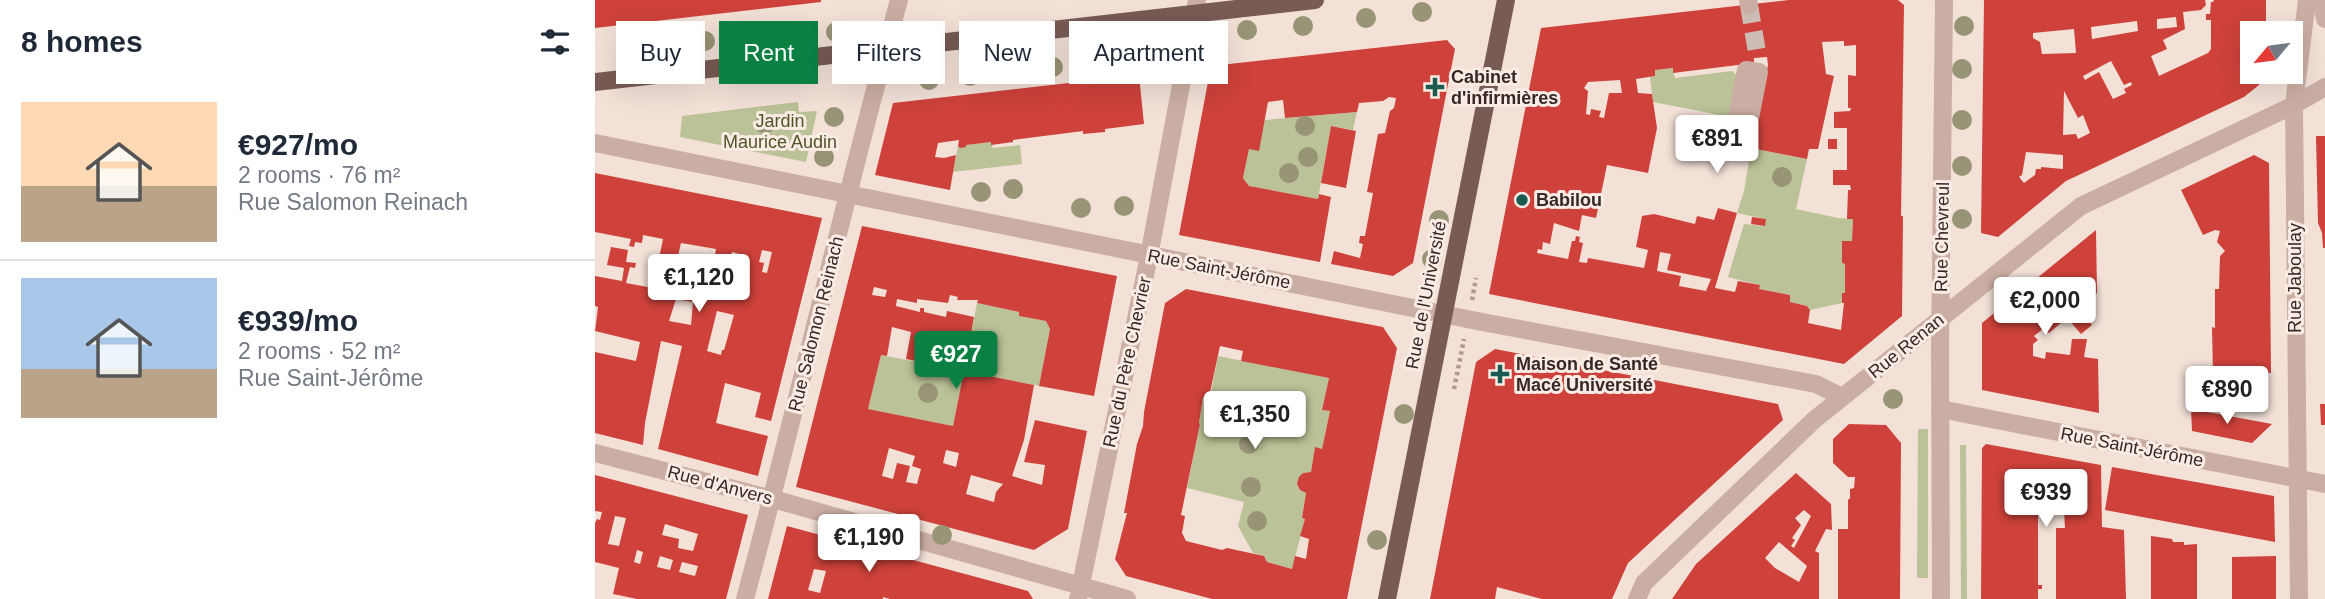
<!DOCTYPE html>
<meta charset="utf-8">
<style>
body{margin:0;font-family:Helvetica,sans-serif;background:#f6f6f7;color:#1f2937;height:100vh;display:flex;flex-direction:column;font-size:26px;white-space:nowrap}
*{box-sizing:border-box;margin:0}
p{font-size:23px;color:#747a83}
.icon{flex:none;width:38px;height:38px;fill:none;stroke:currentColor;stroke-width:2;stroke-linecap:round;stroke-linejoin:round}
.map{position:relative;flex:1;overflow:hidden}
.details{display:flex;flex-direction:column;background:#fff;width:595px}
.details>*{flex:none}
.top-card{position:absolute;left:21px;top:21px;width:665px;height:63px;display:flex;gap:14px}
.needle{width:46px;rotate:241deg}
.tools{position:absolute;left:1645px;top:21px;display:grid;gap:14px}
.tools a{display:grid;place-items:center;width:63px;height:63px;border-radius:0px;background:#fff;box-shadow:0 7px 28px #0002;font-size:35px}
.price{position:absolute;translate:-50% -60px;padding:0 16px;border-radius:7px;background:#fff;color:#222;font-size:23px;line-height:46px;filter:drop-shadow(0 2px 4px #0008)}
.price::after{content:'';position:absolute;left:50%;top:42px;width:21px;height:16px;margin-left:-10px;background:inherit;clip-path:polygon(0 0,100% 0,50% 100%)}
.price.active{background:#0b8043;color:#fff}
ul{padding:0;list-style:none}
li{display:flex;align-items:center;gap:21px;height:175px;padding:0 21px}
li+li{border-top:2px solid #e0e1e3}
li span{display:grid;place-items:center;flex:none;width:196px;height:140px;border-radius:0px;color:#555}
li>.icon{margin-inline-start:auto}
span .icon{width:84px;height:84px;fill:#fffc;stroke-width:1}
li b{font-size:30px}
h2{display:flex;justify-content:space-between;align-items:center;height:84px;padding:0 21px;font-size:30px}
.tag{padding:0 24px;border-radius:0px;background:#fff;box-shadow:0 7px 28px #0002;font-size:24px;line-height:63px}
.tag.active{background:#0b8043;color:#fff}
main{display:flex;flex:1;min-height:0}
.map>svg:first-child{display:block}
</style>
<main>
<section class="details">
<h2>8 homes<svg class="icon" aria-label="filters" viewBox="0 0 24 24"><path d="M4 7h16M4 17h16"/><circle cx="9" cy="7" r="2"/><circle cx="15" cy="17" r="2"/></svg></h2>
<ul>
<li><span style="background:linear-gradient(#ffd9b3 60%,#b9a48a 0)"><svg class="icon" aria-label="home" viewBox="0 0 24 24"><path d="M3 11l9-7 9 7M6 9v11h12V9"/></svg></span><div><b>€927/mo</b><p>2 rooms · 76 m²</p><p>Rue Salomon Reinach</p></div></li>
<li><span style="background:linear-gradient(#a9c7e8 65%,#b9a48a 0)"><svg class="icon" aria-label="home" viewBox="0 0 24 24"><path d="M3 11l9-7 9 7M6 9v11h12V9"/></svg></span><div><b>€939/mo</b><p>2 rooms · 52 m²</p><p>Rue Saint-Jérôme</p></div></li>
</ul>
</section>
<div class="map">
<svg width="1730" height="599" viewBox="0 0 1730 599">
<rect width="100%" height="100%" fill="#f3e1d8"/>
<path fill="#bcc297" d="M1078 68 1080 78 1137 71 1144 77 1135 117 1058 102 1055 77 1060 76V70Z
M203 102 204 112 222 111 211 162 85 137 87 116Z
M762 112 758 130 736 126 723 199 654 186 648 178 654 149 670 120Z
M396 142 398 148 425 145 427 164 358 172 363 146 371 147V145Z
M1156 148 1212 159 1201 209 1243 218 1258 219 1257 241 1247 242V263L1250 264V293L1247 294V303L1215 310 1212 306 1195 302V295L1164 289V285L1133 277 1149 224 1170 226V219L1142 213 1149 191Z
M382 303 424 312V316L451 321 455 329 444 386 369 371 358 426 273 409 286 355 369 371Z
M623 356 734 378 727 410 735 411 727 449 720 448 716 472 708 473 702 484 705 490 711 493 707 518 710 519 697 569 672 562 669 556 658 553 643 526 649 502 592 488 605 424 604 423 608 397H615Z
M1323 429H1333V578H1322Z
M1365 445H1371L1372 599H1366Z"/>
<path fill="#ce423b" fill-rule="evenodd" d="M0 0H226V2L0 28Z
M1194 0H1303L1309 5 1306 216H1308L1307 316 1249 364 894 294 946 28ZM1249 41V46L1261 45V76L1253 75V108H1256L1255 111 1239 112V128H1252V170H1238V185H1255L1256 190H1253L1252 219H1258L1257 241H1247V263L1250 264V293H1247V303H1249L1246 330 1213 323 1215 310 1212 306 1195 302V295L1164 289 1165 285 1143 281 1140 292 1120 288 1142 213 1123 208 1119 220 1102 216 1100 224 1059 214 1047 216 1041 247 1053 250 1049 268 993 258 992 263 984 262 988 243 984 242 985 237 981 236 980 241H977L973 259 942 253 943 249 947 250 948 242 955 244 959 223 984 231 987 215 1001 218 1012 165 1053 173 1062 128 1057 94 1043 93 1041 79 1060 76V70L1078 68V73L1159 63V58L1172 57 1173 65 1156 148 1212 159 1214 149H1223L1239 76 1231 74 1227 42ZM1025 80 1027 93H1014L1009 118 1004 117 1006 111 996 109 995 115 991 114 993 91 989 88 993 82ZM1065 252 1076 254 1072 270 1116 279 1111 291 1084 286 1086 276 1062 271Z
M1389 0H1610L1611 5 1606 10 1588 12 1590 29 1568 40 1572 49 1556 56 1564 76 1613 53 1616 49V20H1611V14H1615L1616 2H1618L1619 0H1671V33H1657V72H1669L1667 79 1664 85 1649 97 1471 181 1403 237 1386 233ZM1581 17 1582 27 1562 29V19ZM1542 21 1543 31 1497 39 1496 27ZM1479 29 1481 53 1447 54 1445 42 1438 38V33ZM1516 61 1529 85 1536 82 1537 85 1529 89 1531 93 1518 99 1504 72 1490 80 1488 76ZM1469 91 1483 118 1488 115 1495 133 1483 139 1481 134 1468 135ZM1431 152 1468 155V169L1446 167V169H1441L1440 175 1429 183 1424 177 1427 175Z
M852 40 860 49 818 263 798 276 736 264 739 251 765 258 768 244 764 243 765 236H770L778 193 772 192 783 134 790 133 795 111 799 108 801 98 794 97 788 101 764 103 762 112 690 118 688 100 673 102 664 151 654 149 648 178 654 186 723 199 724 194 736 197 725 262 584 235 616 66Z
M544 75 549 124 510 129V132L488 134V131L418 140V142L396 145V142L371 145V147L365 148 363 146 364 140 343 143 340 157 349 158 361 155 355 190 280 175 298 103Z
M736 126 761 131 751 188 726 183Z
M1721 136H1730V248H1728L1727 233 1723 223Z
M1233 139H1242V149H1233Z
M1659 155 1674 163 1676 373 1618 374 1617 327 1620 328V289H1624L1625 256 1630 251 1622 242 1625 231 1620 230 1608 235 1586 190Z
M0 173 227 218 176 421 160 417 166 393 130 383 121 423 173 436 163 476 63 449 87 346 66 341 50 423 48 445 0 433V352L41 361 45 342 0 331 3 307 0 306V276L27 281 29 268 12 265 16 247 33 250 31 262 41 263 40 268 35 267 31 283 58 288 68 239 48 235 47 243 40 242 39 247 34 246 36 239 0 232ZM86 243 121 249 116 276 80 269ZM167 250 177 252 172 273 167 272 169 263 164 262ZM137 252 149 255 146 267 134 263ZM81 299 98 302 96 325 74 321ZM122 311 139 315 129 350H127L126 355 112 351Z
M1157 217 1171 219 1170 226 1156 224Z
M267 226 522 276 499 396 444 386 455 329 451 321 424 316V312L382 303 383 300H362L363 297 355 295 353 303 322 299V303L302 299 301 306 325 312V308H329V312L351 317 352 311 379 317 369 371 311 359 316 332 297 327 292 356 286 355 273 409 358 426 369 371 439 385 429 440 417 476 447 485 450 465 429 462 440 420 492 431 473 529 439 550 201 487ZM279 287 292 290 290 297 277 295ZM294 448 320 456 317 466 326 469 322 484 311 482 315 466 302 463 298 479 287 476ZM351 450 364 453 361 467 348 463ZM376 475 408 484 401 492 399 502 371 494Z
M1501 230 1502 293 1483 308 1497 325 1486 334 1472 318 1454 333 1449 328 1439 336 1443 340 1438 344V356L1450 359 1451 352 1475 355 1477 339H1492L1489 357 1503 359 1504 413 1387 390V323Z
M591 289 788 327 802 348 752 599H617L531 576 520 559 532 513H529L542 444 548 426 549 412 570 303ZM625 346 648 351 646 361 734 378 727 410 735 411 727 449 720 447 716 472 708 473 704 477 702 484 705 490 711 493 707 518 710 519 705 536 714 539 711 559 700 556 697 569 672 562 669 556 632 548 627 550 591 541 587 533 590 516 586 515 605 424 604 423 608 397H614Z
M900 349 1183 404 1188 420 1033 563 1017 599H947L902 587 900 599H835L881 362Z
M1725 404H1730V425H1726Z
M1596 409 1677 424 1657 443 1597 431Z
M1254 424 1291 425 1306 443 1305 599H1243V529H1253V500L1255 498V489L1259 488 1260 477H1253L1238 463V439Z
M1391 444 1506 465 1507 527 1529 530 1531 599H1461V528H1470L1469 510 1461 508V496L1445 493 1446 487 1433 485V492L1438 497V509H1443V585H1447V589H1443V599H1386L1387 448Z
M1517 467 1679 496 1680 542 1510 510Z
M1201 473 1236 504 1237 530 1231 529 1220 551 1224 553V599H1077L1101 564ZM1209 510 1216 516 1199 548 1196 546 1200 540 1197 538 1206 525 1200 518ZM1184 542 1212 566 1204 582 1180 568 1170 558Z
M0 475 153 515 131 599H42L18 594 24 568 0 562V523L2 519 5 520 7 512 0 511ZM20 516 31 518 24 546 13 544ZM70 524 103 534 98 551 83 548 84 539 67 535ZM42 550 48 552 45 564 39 562ZM65 556 78 560 75 570 62 567ZM87 562 103 566 100 576 84 572Z
M192 526 433 591 438 599H295L288 597V599H173ZM219 569 231 571 225 593 213 590Z
M1556 536 1577 539 1578 542H1589V545L1602 544V599H1556Z
M1681 556V599H1637V557Z"/>
<g fill="none" stroke-linecap="round" stroke-linejoin="round">
<path stroke="#cdbcb4" stroke-width="18" stroke-dasharray="18 9" stroke-linecap="butt" d="M1154 5 1163 58"/>
<path stroke="#b7978d" stroke-width="4.5" stroke-dasharray="3.5 3.5" stroke-linecap="butt" d="M877 300 881 278
M859 389 869 339"/>
<path stroke="#cbaea3" stroke-width="18" d="M1153 0 1154 5
M1726 0 1730 19
M1142 118 1151 70 1164 72 1155 118
M0 143 887 322 1221 384 1247 397
M1345 409 1730 484
M0 453 178 499 532 599
M150 599C204 400 249 199 304 0
M483 599 554 256 602 0
M1042 599 1049 583 1219 420 1486 206 1699 105 1730 87
M1346 599 1345 351 1349 0
M1704 599 1699 105 1712 0"/>
<path stroke="#795b55" stroke-width="18" d="M0 82 720 0
M792 599 911 0"/>
</g>
<g fill="#989577">
<circle cx="827" cy="12" r="10"/>
<circle cx="771" cy="18" r="10"/>
<circle cx="708" cy="26" r="10"/>
<circle cx="1369" cy="26" r="10"/>
<circle cx="652" cy="30" r="10"/>
<circle cx="241" cy="32" r="10"/>
<circle cx="178" cy="39" r="10"/>
<circle cx="110" cy="41" r="10"/>
<circle cx="46" cy="52" r="10"/>
<circle cx="511" cy="60" r="10"/>
<circle cx="458" cy="67" r="10"/>
<circle cx="1367" cy="69" r="10"/>
<circle cx="375" cy="76" r="10"/>
<circle cx="334" cy="80" r="10"/>
<circle cx="239" cy="117" r="10"/>
<circle cx="1367" cy="120" r="10"/>
<circle cx="170" cy="124" r="10"/>
<circle cx="710" cy="126" r="10"/>
<circle cx="229" cy="157" r="10"/>
<circle cx="713" cy="157" r="10"/>
<circle cx="1367" cy="166" r="10"/>
<circle cx="694" cy="173" r="10"/>
<circle cx="1187" cy="177" r="10"/>
<circle cx="418" cy="189" r="10"/>
<circle cx="386" cy="192" r="10"/>
<circle cx="529" cy="206" r="10"/>
<circle cx="486" cy="208" r="10"/>
<circle cx="1367" cy="219" r="10"/>
<circle cx="844" cy="220" r="10"/>
<circle cx="837" cy="259" r="10"/>
<circle cx="333" cy="393" r="10"/>
<circle cx="1298" cy="399" r="10"/>
<circle cx="809" cy="414" r="10"/>
<circle cx="651" cy="421" r="10"/>
<circle cx="654" cy="444" r="10"/>
<circle cx="656" cy="487" r="10"/>
<circle cx="662" cy="521" r="10"/>
<circle cx="347" cy="535" r="10"/>
<circle cx="782" cy="540" r="10"/>
</g>
<g fill="#195a51" stroke="#faece4" stroke-width="2.5">
<path d="M836.5 76.5h7v7h7v7h-7v7h-7v-7h-7v-7h7z"/>
<circle cx="927" cy="200" r="7"/>
<path d="M901.5 363.5h7v7h7v7h-7v7h-7v-7h-7v-7h7z"/>
</g>
<g text-anchor="middle" stroke-width="6" stroke-linejoin="round" paint-order="stroke">
<g font-size="18" font-weight="bold" fill="#362826" stroke="#faece4" text-anchor="start">
<text x="856" y="83">Cabinet<tspan x="856" dy="21">d'infirmières</tspan></text>
<text x="941" y="206">Babilou</text>
<text x="921" y="370">Maison de Santé<tspan x="921" dy="21">Macé Université</tspan></text>
</g>
<g font-size="18" fill="#4e5628" stroke="#faece4">
<text x="185" y="127">Jardin<tspan x="185" dy="21">Maurice Audin</tspan></text>
</g>
<g font-size="18" fill="#362826" stroke="#faece4">
<text transform="translate(1347 237) rotate(-89)" y="6">Rue Chevreul</text>
<text transform="translate(624 269) rotate(11)" y="6">Rue Saint-Jérôme</text>
<text transform="translate(1700 278) rotate(-90)" y="6">Rue Jaboulay</text>
<text transform="translate(831 295) rotate(-79)" y="6">Rue de l'Université</text>
<text transform="translate(221 324) rotate(-76)" y="6">Rue Salomon Reinach</text>
<text transform="translate(1311 346) rotate(-39)" y="6">Rue Renan</text>
<text transform="translate(532 362) rotate(-78)" y="6">Rue du Père Chevrier</text>
<text transform="translate(1537 447) rotate(11)" y="6">Rue Saint-Jérôme</text>
<text transform="translate(125 485) rotate(15)" y="6">Rue d'Anvers</text>
</g>
</g>
</svg>
<div class="tools">
<a><svg class="needle" viewBox="-14 -14 28 28"><path d="M0-13l5 13h-10z" fill="#e53935"/><path d="M0 13l5-13h-10z" fill="#747a83"/></svg></a>
</div>
<b class="price" style="left:1122px;top:175px">€891</b>
<b class="price" style="left:104px;top:314px">€1,120</b>
<b class="price" style="left:1450px;top:337px">€2,000</b>
<b class="price active" style="left:361px;top:391px">€927</b>
<b class="price" style="left:1632px;top:426px">€890</b>
<b class="price" style="left:660px;top:451px">€1,350</b>
<b class="price" style="left:1451px;top:529px">€939</b>
<b class="price" style="left:274px;top:574px">€1,190</b>
<div class="top-card">
<a class="tag">Buy</a>
<a class="tag active">Rent</a>
<a class="tag">Filters</a>
<a class="tag">New</a>
<a class="tag">Apartment</a>
</div>
</div>
</main>
